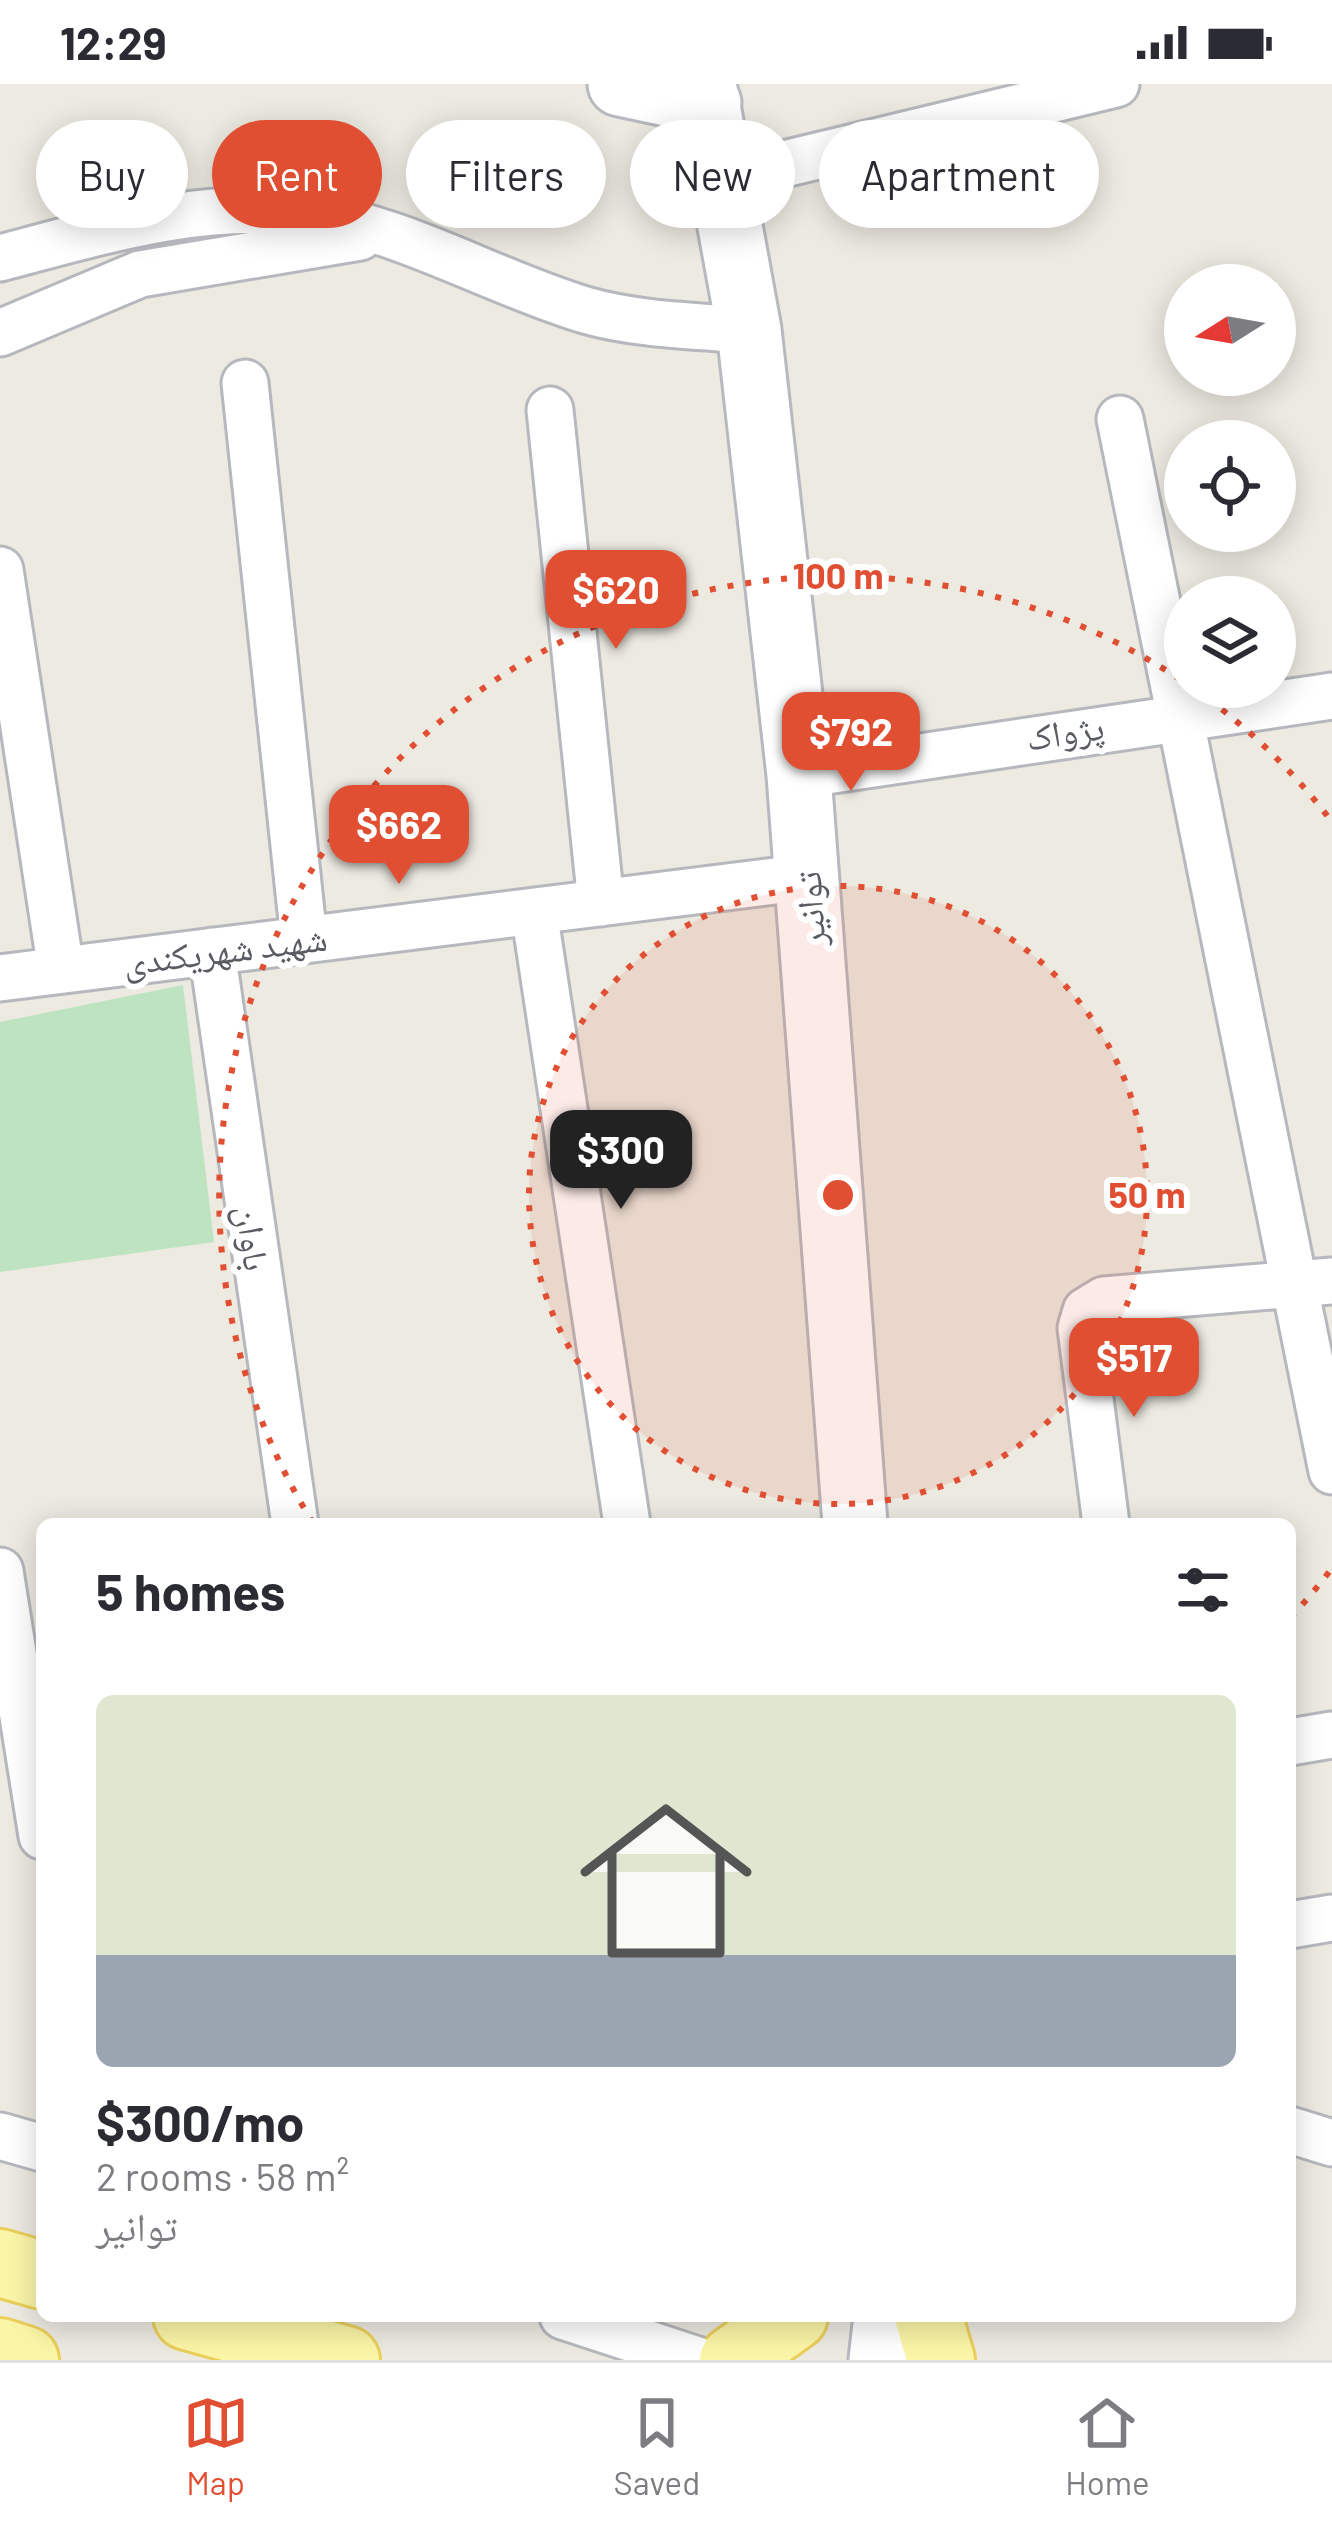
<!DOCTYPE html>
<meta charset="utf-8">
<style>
body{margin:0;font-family:Barlow,"Noto Naskh Arabic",sans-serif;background:#f2f2f3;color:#2b2b33;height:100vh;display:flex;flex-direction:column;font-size:45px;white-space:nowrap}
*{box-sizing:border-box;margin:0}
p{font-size:39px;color:#7c7c81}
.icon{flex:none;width:66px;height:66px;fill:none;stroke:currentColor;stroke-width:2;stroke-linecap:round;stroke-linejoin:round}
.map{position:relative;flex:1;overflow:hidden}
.panel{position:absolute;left:36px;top:1434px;width:1260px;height:804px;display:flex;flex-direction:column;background:#fff;border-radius:18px;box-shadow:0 6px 30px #0003}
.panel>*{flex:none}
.banner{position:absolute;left:36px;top:36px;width:1260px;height:108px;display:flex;gap:24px}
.needle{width:78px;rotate:259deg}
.buttons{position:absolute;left:1164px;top:180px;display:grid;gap:24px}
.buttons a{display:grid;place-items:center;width:132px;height:132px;border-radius:50%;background:#fff;box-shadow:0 6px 30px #0003;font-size:60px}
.price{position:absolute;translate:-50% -102px;padding:0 27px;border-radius:24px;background:#e14f32;color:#fff;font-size:39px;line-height:78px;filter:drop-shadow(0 3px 6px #0008)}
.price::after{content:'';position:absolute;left:50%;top:72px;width:36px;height:27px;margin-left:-18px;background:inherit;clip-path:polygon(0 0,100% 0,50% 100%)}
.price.on{background:#222;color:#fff}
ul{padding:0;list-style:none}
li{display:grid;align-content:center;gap:24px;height:636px;padding:0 60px}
li span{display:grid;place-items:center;height:372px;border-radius:18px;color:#555}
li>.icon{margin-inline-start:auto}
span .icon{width:216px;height:216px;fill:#fffc;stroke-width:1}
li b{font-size:51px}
h2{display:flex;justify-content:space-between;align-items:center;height:144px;padding:0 60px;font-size:51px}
.tag{padding:0 42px;border-radius:54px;background:#fff;box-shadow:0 6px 30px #0003;font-size:42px;line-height:108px}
.tag.on{background:#e14f32;color:#fff}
.status{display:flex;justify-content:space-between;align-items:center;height:84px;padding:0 60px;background:#fff;direction:ltr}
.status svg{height:33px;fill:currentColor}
.tabs{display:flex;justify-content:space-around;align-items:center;height:168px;border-top:3px solid #e1e1e2;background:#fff;font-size:33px;color:#7c7c81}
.tabs a{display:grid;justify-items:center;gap:6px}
.tabs .on{color:#e14f32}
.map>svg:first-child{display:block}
</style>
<div class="status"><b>12:29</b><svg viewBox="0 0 49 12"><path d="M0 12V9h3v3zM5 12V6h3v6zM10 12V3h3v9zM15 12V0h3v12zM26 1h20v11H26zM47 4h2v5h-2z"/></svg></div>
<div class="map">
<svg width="1332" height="2276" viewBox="0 0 1332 2276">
<rect width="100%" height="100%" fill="#eceae1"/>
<path fill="#bee3c1" d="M183 901 214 1158 0 1188V938Z"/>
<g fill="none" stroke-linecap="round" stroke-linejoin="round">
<defs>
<path id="street" d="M722 95 1116 0
M0 174C99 148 203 115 307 130 406 145 490 197 585 226 637 241 695 242 749 246
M0 249 140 190 360 153
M245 299 304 856
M550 326 601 819
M1120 335 1332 1387
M0 486 61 886
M799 691 1332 612
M534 827 627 1440
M212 867 295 1440
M0 894 807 793
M1106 1440 1081 1244 1086 1227 1104 1216 1332 1197
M0 1487 42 1752
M1290 1658 1332 1651
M1290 1841 1332 1834
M1290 2046 1332 2059
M0 2052 42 2064
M563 2232 697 2276"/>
<path id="secondary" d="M620 0 709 19
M704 0 749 246 799 691 855 1440
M881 2276 886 2232"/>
<path id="primary" d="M0 2179 42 2191
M187 2232 346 2276
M928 2232 941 2276
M0 2268 25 2276
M733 2276 794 2232"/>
</defs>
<use href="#street" stroke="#b6b8bd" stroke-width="51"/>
<use href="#secondary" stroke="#b7b9bf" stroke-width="69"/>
<use href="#primary" stroke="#ebcf5b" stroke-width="72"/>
<use href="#street" stroke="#fff" stroke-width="45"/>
<use href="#secondary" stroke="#fff" stroke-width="63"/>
<use href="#primary" stroke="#fbf5a7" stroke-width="66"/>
</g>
<circle cx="838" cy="1111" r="309" fill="#e14f32" fill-opacity=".12"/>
<g fill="none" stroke="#e14f32" stroke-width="6" stroke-dasharray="6 12">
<circle cx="838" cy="1111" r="309"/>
<path d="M1329 1488A619 619 0 0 1 1291 1533M313 1439A619 619 0 0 1 1184 598M1193 604A619 619 0 0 1 1329 734"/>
</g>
<g text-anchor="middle" stroke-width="12" stroke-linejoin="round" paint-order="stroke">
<g font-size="36" fill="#595c61" stroke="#fff">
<text transform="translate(1065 648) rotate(-9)" y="13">پژواک</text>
<text transform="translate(810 825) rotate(-94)" y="13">توانیر</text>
<text transform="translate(225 866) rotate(-7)" y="13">شهید شهریکندی</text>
<text transform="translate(253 1154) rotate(82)" y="13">باوان</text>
</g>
</g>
<circle cx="838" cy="1111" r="18" fill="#e14f32" stroke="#fff" stroke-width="6"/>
<g font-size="36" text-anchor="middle" font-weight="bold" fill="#e14f32" stroke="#fff" stroke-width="12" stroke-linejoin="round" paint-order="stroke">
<text x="838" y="505">100 m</text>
<text x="1147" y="1124">50 m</text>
</g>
</svg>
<div class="buttons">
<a><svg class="needle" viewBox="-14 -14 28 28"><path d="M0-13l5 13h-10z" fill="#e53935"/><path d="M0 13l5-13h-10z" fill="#7c7c81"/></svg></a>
<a><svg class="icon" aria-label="locate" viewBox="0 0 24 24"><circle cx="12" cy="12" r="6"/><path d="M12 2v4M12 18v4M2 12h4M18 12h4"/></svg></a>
<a><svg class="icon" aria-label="layers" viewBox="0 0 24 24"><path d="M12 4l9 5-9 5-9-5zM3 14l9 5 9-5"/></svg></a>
</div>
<b class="price" style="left:616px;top:568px">$620</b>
<b class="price" style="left:851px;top:710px">$792</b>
<b class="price" style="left:399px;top:803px">$662</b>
<b class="price on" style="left:621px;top:1128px">$300</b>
<b class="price" style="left:1134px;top:1336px">$517</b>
<div class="banner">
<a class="tag">Buy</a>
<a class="tag on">Rent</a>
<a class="tag">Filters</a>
<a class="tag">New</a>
<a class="tag">Apartment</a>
</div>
<section class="panel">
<h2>5 homes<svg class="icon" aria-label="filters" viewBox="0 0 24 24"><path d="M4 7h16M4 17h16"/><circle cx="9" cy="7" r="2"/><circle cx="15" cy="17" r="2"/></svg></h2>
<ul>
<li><span style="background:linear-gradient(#dfe7d0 70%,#9aa5b1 0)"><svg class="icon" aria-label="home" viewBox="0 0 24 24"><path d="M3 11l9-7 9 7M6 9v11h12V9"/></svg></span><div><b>$300/mo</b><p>2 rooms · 58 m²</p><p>توانیر</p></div></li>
</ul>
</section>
</div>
<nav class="tabs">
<a class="on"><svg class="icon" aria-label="map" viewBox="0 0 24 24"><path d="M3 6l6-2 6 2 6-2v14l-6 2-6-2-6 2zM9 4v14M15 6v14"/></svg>Map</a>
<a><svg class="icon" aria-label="saved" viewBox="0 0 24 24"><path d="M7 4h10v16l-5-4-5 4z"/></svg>Saved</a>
<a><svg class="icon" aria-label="home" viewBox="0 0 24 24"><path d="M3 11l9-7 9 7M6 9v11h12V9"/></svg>Home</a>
</nav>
